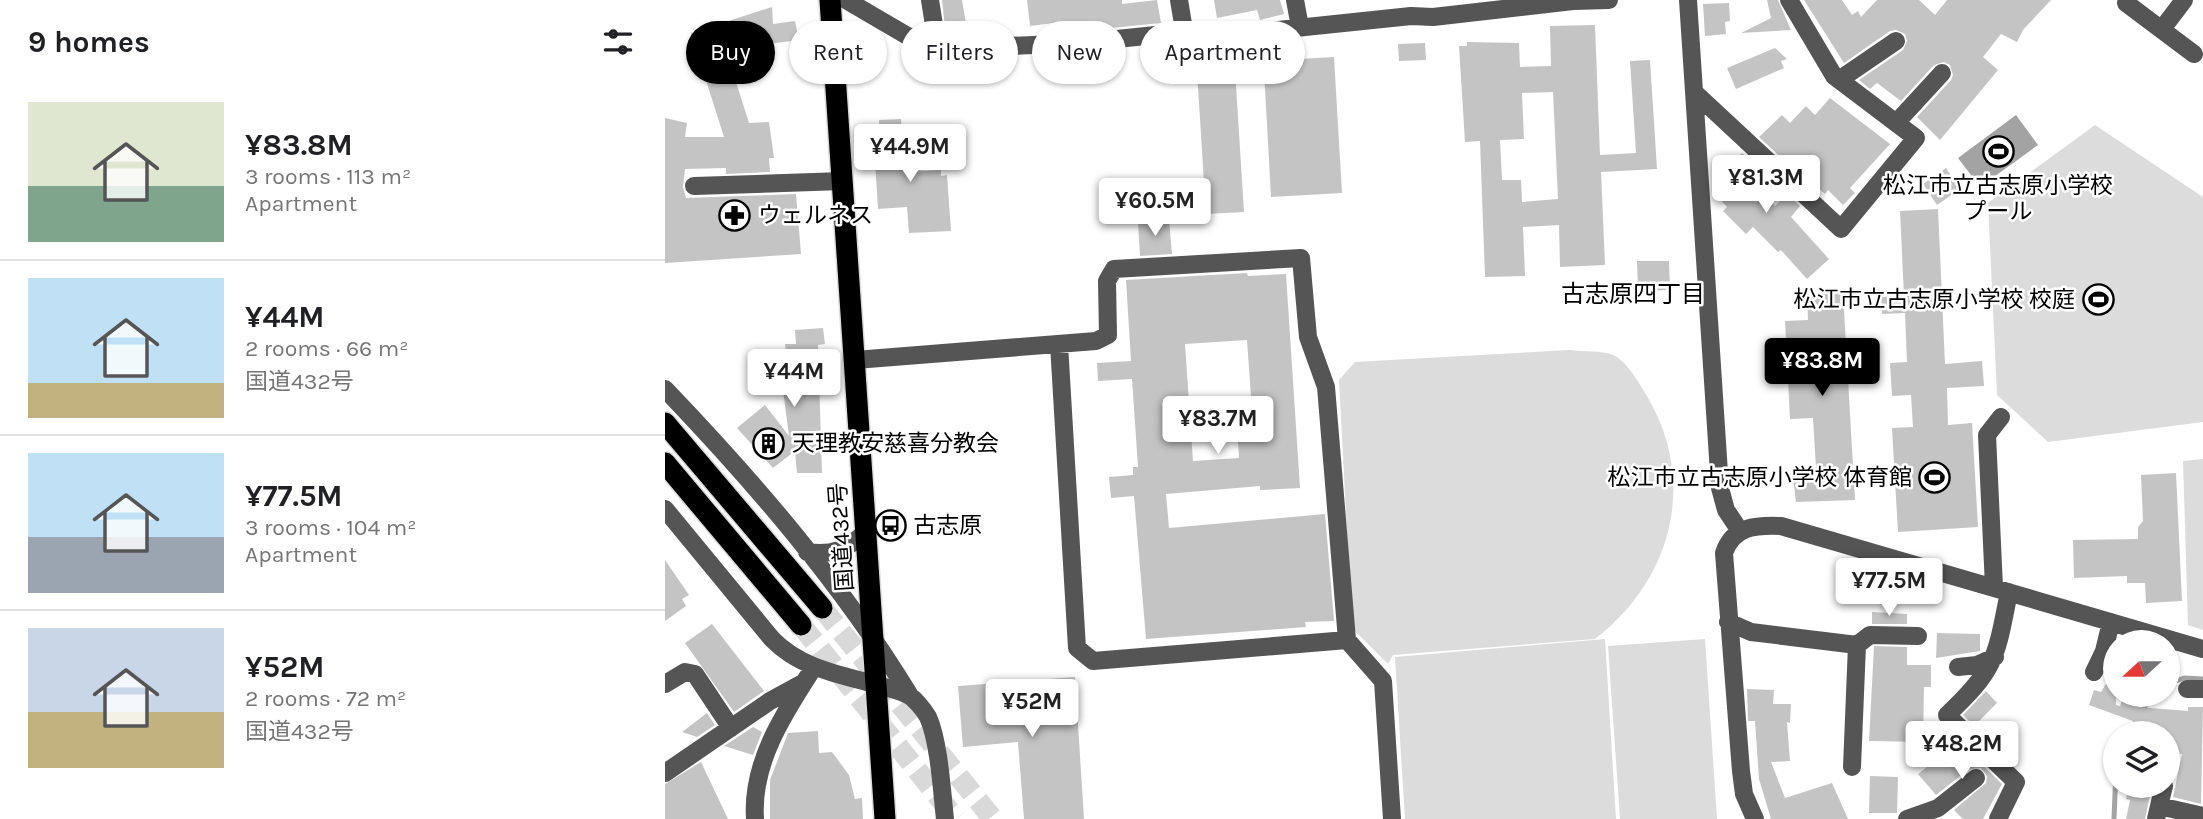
<!DOCTYPE html>
<meta charset="utf-8">
<style>
body{margin:0;font-family:Karla,"Noto Sans JP",sans-serif;background:#f6f6f6;color:#202124;height:100vh;display:flex;flex-direction:column;font-size:26px;white-space:nowrap}
*{box-sizing:border-box;margin:0}
p{font-size:23px;color:#757577}
.icon{flex:none;width:38px;height:38px;fill:none;stroke:currentColor;stroke-width:2;stroke-linecap:round;stroke-linejoin:round}
.map{position:relative;flex:1;overflow:hidden}
.details{display:flex;flex-direction:column;background:#fff;width:665px}
.details>*{flex:none}
.guide{position:absolute;left:21px;top:21px;width:665px;height:63px;display:flex;gap:14px}
.needle{width:46px;rotate:249deg}
.fabs{position:absolute;left:1438px;top:630px;display:grid;gap:14px}
.fabs a{display:grid;place-items:center;width:77px;height:77px;border-radius:50%;background:#fff;box-shadow:0 2px 5px #0004;font-size:35px}
.price{position:absolute;translate:-50% -60px;padding:0 16px;border-radius:7px;background:#fff;color:#222;font-size:23px;line-height:46px;filter:drop-shadow(0 2px 4px #0008)}
.price::after{content:'';position:absolute;left:50%;top:42px;width:21px;height:16px;margin-left:-10px;background:inherit;clip-path:polygon(0 0,100% 0,50% 100%)}
.price.selected{background:#000;color:#fff}
ul{padding:0;list-style:none}
li{display:flex;align-items:center;gap:21px;height:175px;padding:0 28px}
li+li{border-top:2px solid #e0e0e0}
li span{display:grid;place-items:center;flex:none;width:196px;height:140px;border-radius:0px;color:#555}
li>.icon{margin-inline-start:auto}
span .icon{width:84px;height:84px;fill:#fffc;stroke-width:1}
li b{font-size:30px}
h2{display:flex;justify-content:space-between;align-items:center;height:84px;padding:0 28px;font-size:30px}
.chip{padding:0 24px;border-radius:32px;background:#fff;box-shadow:0 2px 5px #0004;font-size:24px;line-height:63px}
.chip.selected{background:#000;color:#fff}
main{display:flex;flex:1;min-height:0}
.map>svg:first-child{display:block}
</style>
<main>
<section class="details">
<h2>9 homes<svg class="icon" aria-label="filters" viewBox="0 0 24 24"><path d="M4 7h16M4 17h16"/><circle cx="9" cy="7" r="2"/><circle cx="15" cy="17" r="2"/></svg></h2>
<ul>
<li><span style="background:linear-gradient(#dfe7d0 60%,#7fa58c 0)"><svg class="icon" aria-label="home" viewBox="0 0 24 24"><path d="M3 11l9-7 9 7M6 9v11h12V9"/></svg></span><div><b>¥83.8M</b><p>3 rooms · 113 m²</p><p>Apartment</p></div></li>
<li><span style="background:linear-gradient(#bfe0f5 75%,#c2b280 0)"><svg class="icon" aria-label="home" viewBox="0 0 24 24"><path d="M3 11l9-7 9 7M6 9v11h12V9"/></svg></span><div><b>¥44M</b><p>2 rooms · 66 m²</p><p>国道432号</p></div></li>
<li><span style="background:linear-gradient(#bfe0f5 60%,#9aa5b1 0)"><svg class="icon" aria-label="home" viewBox="0 0 24 24"><path d="M3 11l9-7 9 7M6 9v11h12V9"/></svg></span><div><b>¥77.5M</b><p>3 rooms · 104 m²</p><p>Apartment</p></div></li>
<li><span style="background:linear-gradient(#c9d6e8 60%,#c2b280 0)"><svg class="icon" aria-label="home" viewBox="0 0 24 24"><path d="M3 11l9-7 9 7M6 9v11h12V9"/></svg></span><div><b>¥52M</b><p>2 rooms · 72 m²</p><p>国道432号</p></div></li>
</ul>
</section>
<div class="map">
<svg width="1538" height="819" viewBox="0 0 1538 819">
<rect width="100%" height="100%" fill="#fff"/>
<path fill="#dcdcdc" d="M1430 125 1538 197V422L1383 442 1332 395 1323 203Z
M905 350C917 352 937 350 948 355 962 361 974 383 982 396 1033 482 1007 580 930 639L728 655 723 664 687 628 674 380 690 362Z
M1538 459V630L1523 625 1518 461Z
M940 639 951 819H740L730 657Z
M1040 639 1052 819H955L943 646Z"/>
<path fill="#a3a3a3" d="M1351 115 1373 145 1315 187 1293 158Z"/>
<g fill="none" stroke-linecap="round" stroke-linejoin="round">
<path stroke="#a3a3a3" stroke-width="5" d="M1503 684 1519 678 1538 679
M1464 733 1487 695
M1449 819 1451 770"/>
</g>
<path fill="#c4c4c4" fill-rule="evenodd" d="M277 0H297L303 35 281 37Z
M362 0H457V4L492 0 496 23 406 32 405 21 365 26Z
M549 0H615L619 14 595 20 592 10 552 18Z
M1102 0H1113L1126 30 1076 33 1106 18Z
M1139 0H1177L1187 15 1193 11 1196 17 1212 0H1254L1270 15 1282 0H1386L1358 30 1352 42 1336 34 1318 57 1333 70 1275 140 1252 117 1286 80 1288 75 1285 65 1279 62 1269 65 1236 101 1212 83 1205 89 1194 80 1238 50 1242 41 1240 34 1231 30 1225 31 1179 63Z
M1064 3 1065 21 1060 22 1061 34 1040 36 1038 4Z
M107 7 108 24 130 21 134 40 88 46 90 52 64 60 84 123 104 122 109 158H104L105 172 61 174V168L20 169 18 187 21 198 131 194 136 254 0 263V118L22 123 20 137H59L26 33Z
M930 25 935 155 971 153 965 61 985 60 992 169 936 172 940 265 895 267 894 225 858 227 860 276 820 277 815 141 800 142 794 46H802V42L854 43 855 67 886 66 885 26ZM888 92 893 199 857 202 856 180H837L835 140 859 139 857 93Z
M760 43 761 60 734 61 733 44Z
M1110 48 1122 59 1116 61 1119 68 1071 89 1062 68Z
M633 51 634 59 669 57 677 193 606 197 598 53Z
M569 54 579 212 541 214 531 56Z
M1165 98 1225 144 1185 188 1190 193 1178 205 1163 190 1160 194 1153 188 1151 190 1094 137 1117 115 1125 123 1141 106 1150 115Z
M236 119 237 146 243 145 245 172 276 170V176L282 175 286 231 244 233 242 207 213 209 209 145 215 144 214 120Z
M1077 153 1094 169 1083 179 1110 206 1122 194 1135 206 1126 217 1164 259 1142 279 1116 250 1113 252 1088 227 1081 234 1058 211 1062 207 1048 191 1058 181 1052 168 1065 156 1069 160Z
M1281 168 1295 189 1272 205 1258 184Z
M1273 209 1280 364 1317 361 1319 386 1282 388 1283 425 1307 423 1313 527 1233 532 1227 428 1248 427 1246 395 1227 396 1225 363 1242 362 1240 313 1217 314 1216 297 1239 296 1235 211Z
M504 220 507 254 475 256 473 222Z
M972 261H1004L1005 290 973 291Z
M582 273 583 276 621 274 635 488 595 490V486L501 494 504 528 660 514 669 621 640 622 641 627 481 639 469 496 446 498 444 477 468 475V467H473L467 379 433 381 432 363 466 361 461 280ZM582 340 588 425 572 426 574 458 528 461 520 344Z
M1178 293 1190 500 1131 502 1127 469 1151 468 1148 418 1125 419 1120 321 1143 320 1142 294Z
M158 328 160 344 153 345 157 473H132L130 451 108 468 72 428 100 405 124 436 114 359H122L120 344H131L130 330Z
M1511 473 1517 601 1481 603 1480 583H1462V576L1409 578 1408 540 1473 539V527L1478 521 1476 475Z
M0 560 24 595 17 599 21 606 0 621Z
M1207 612 1242 614V624H1207Z
M47 624 99 691 69 712 20 643Z
M1272 633 1315 634V651L1271 658Z
M1209 646 1242 647V665H1266V687H1259L1258 742 1204 741Z
M1451 667V705L1455 706 1459 695H1480L1473 707 1523 711V707H1538L1536 804 1508 797 1517 754 1503 753V733H1484V727L1424 705 1429 690 1436 692Z
M410 677 419 819H359L353 742 298 747 293 686Z
M1082 689 1109 690 1108 704H1126L1125 723 1122 722 1125 761 1106 762 1120 798 1167 783 1183 819H1106L1094 779 1090 721H1083Z
M1321 691 1332 703 1309 726 1298 715Z
M42 713 50 725 32 737 17 732Z
M88 727 97 732 88 755 59 746Z
M153 731 154 753 167 752 184 775 190 799 197 798 198 819H105V780L123 733Z
M1294 742 1337 784 1318 819H1298L1289 810 1321 783 1322 776 1316 768 1304 769 1271 795 1253 774Z
M36 762 63 819H0V784Z
M1205 776 1233 777 1232 813H1204Z
M1456 786H1487L1480 819H1461L1465 800 1461 799 1462 794 1456 792Z"/>
<g fill="none" stroke-linecap="round" stroke-linejoin="round">
<path stroke="#d9d9d9" stroke-width="21" stroke-dasharray="21 10" stroke-linecap="butt" d="M157 608 328 819
M136 625 291 819"/>
<defs>
<path id="highway" d="M165 0 220 819
M0 423 157 608
M0 463 136 625"/>
</defs>
<use href="#highway" stroke="#dbdbdb" stroke-width="24"/>
<path stroke="#555" stroke-width="18" d="M181 0 258 45 274 49 413 43 510 33 527 39 746 16 768 17 908 1 944 0
M514 0 520 36
M630 0 635 27
M1023 0 1055 488 1061 510 1075 531
M1461 3 1529 54
M1497 29 1519 0
M258 45 269 25 265 0
M1174 80 1231 41
M1029 92 1176 229 1251 138 1169 76 1124 0
M1231 123 1277 73
M29 186 178 181
M394 344 412 648 428 661 682 640
M190 360 431 341 443 335 442 281 449 269 636 258 643 337 661 387 682 640 718 681 727 819
M0 389C89 482 177 584 244 694
M0 509 107 639C143 676 195 676 241 694 248 696 259 710 263 717 274 741 277 792 280 819
M142 552C168 556 182 549 201 532
M1329 587 1322 435 1336 417
M1063 622 1086 632 1192 645 1187 767
M1192 645 1205 635 1253 636
M1293 667 1312 665 1330 657
M1429 672 1439 651 1446 622
M0 684 20 672 30 674 66 728
M1522 689H1538
M0 773 105 701 138 683
M1494 806 1499 786
M90 819C86 762 120 712 149 667
M1090 819 1079 794 1076 771 1059 553C1068 526 1091 525 1116 526L1538 649
M1242 819 1273 808 1311 778
M1333 819 1351 782 1282 715C1332 668 1331 657 1344 592
M1491 819 1494 806 1538 816"/>
<use href="#highway" stroke="#000" stroke-width="21"/>
</g>
<defs>
<symbol id="stadium-ring" viewBox="-11 -11 22 22"><circle r="9.5" fill="#fff" stroke="#000" stroke-width="1.5"/><path d="M0-5a6.5 5 0 1 0 0 10a6.5 5 0 1 0 0-10ZM-3.5-1.8h7v3.6h-7Z" fill="#000"/></symbol>
<symbol id="pharmacy-ring" viewBox="-11 -11 22 22"><circle r="9.5" fill="#fff" stroke="#000" stroke-width="1.5"/><path d="M-2-6h4v4h4v4h-4v4h-4v-4h-4v-4h4Z" fill="#000"/></symbol>
<symbol id="building-ring" viewBox="-11 -11 22 22"><circle r="9.5" fill="#fff" stroke="#000" stroke-width="1.5"/><path d="M-4-6H4V6H1V3H-1V6H-4ZM-2.5-4.3h1.7v1.8h-1.7ZM.8-4.3h1.7v1.8H.8ZM-2.5-1h1.7V.8h-1.7ZM.8-1h1.7V.8H.8Z" fill="#000"/></symbol>
<symbol id="bus-ring" viewBox="-11 -11 22 22"><circle r="9.5" fill="#fff" stroke="#000" stroke-width="1.5"/><path d="M-5-6H5V4H4V6H2V4H-2V6H-4V4H-5ZM-3.5-4V0h7V-4ZM-3.5 1.2v1.5H-2V1.2ZM2 1.2v1.5H3.5V1.2Z" fill="#000"/></symbol>
</defs>
<g fill-rule="evenodd">
<use href="#stadium-ring" x="1316" y="134" width="35" height="35"/>
<use href="#pharmacy-ring" x="52" y="198" width="35" height="35"/>
<use href="#stadium-ring" x="1416" y="282" width="35" height="35"/>
<use href="#building-ring" x="86" y="426" width="35" height="35"/>
<use href="#stadium-ring" x="1252" y="460" width="35" height="35"/>
<use href="#bus-ring" x="208" y="508" width="35" height="35"/>
</g>
<g text-anchor="middle" stroke-width="5" stroke-linejoin="round" paint-order="stroke">
<g font-size="23" fill="#000" stroke="#fff" text-anchor="start">
<text x="1333" y="193" text-anchor="middle">松江市立古志原小学校<tspan x="1333" dy="26">プール</tspan></text>
<text x="93" y="223">ウェルネス</text>
<text x="1410" y="307" text-anchor="end">松江市立古志原小学校 校庭</text>
<text x="127" y="451">天理教安慈喜分教会</text>
<text x="1247" y="485" text-anchor="end">松江市立古志原小学校 体育館</text>
<text x="248" y="533">古志原</text>
</g>
<g font-size="23" fill="#000" stroke="#fff">
<text transform="translate(176 537) rotate(-94)" y="8">国道432号</text>
</g>
<g font-size="24" fill="#000" stroke="#fff">
<text x="968" y="302">古志原四丁目</text>
</g>
</g>
</svg>
<div class="fabs">
<a><svg class="needle" viewBox="-14 -14 28 28"><path d="M0-13l5 13h-10z" fill="#e53935"/><path d="M0 13l5-13h-10z" fill="#757577"/></svg></a>
<a><svg class="icon" aria-label="layers" viewBox="0 0 24 24"><path d="M12 4l9 5-9 5-9-5zM3 14l9 5 9-5"/></svg></a>
</div>
<b class="price" style="left:245px;top:184px">¥44.9M</b>
<b class="price" style="left:1101px;top:215px">¥81.3M</b>
<b class="price" style="left:490px;top:238px">¥60.5M</b>
<b class="price selected" style="left:1157px;top:398px">¥83.8M</b>
<b class="price" style="left:129px;top:409px">¥44M</b>
<b class="price" style="left:553px;top:456px">¥83.7M</b>
<b class="price" style="left:1224px;top:618px">¥77.5M</b>
<b class="price" style="left:367px;top:739px">¥52M</b>
<b class="price" style="left:1297px;top:781px">¥48.2M</b>
<div class="guide">
<a class="chip selected">Buy</a>
<a class="chip">Rent</a>
<a class="chip">Filters</a>
<a class="chip">New</a>
<a class="chip">Apartment</a>
</div>
</div>
</main>
